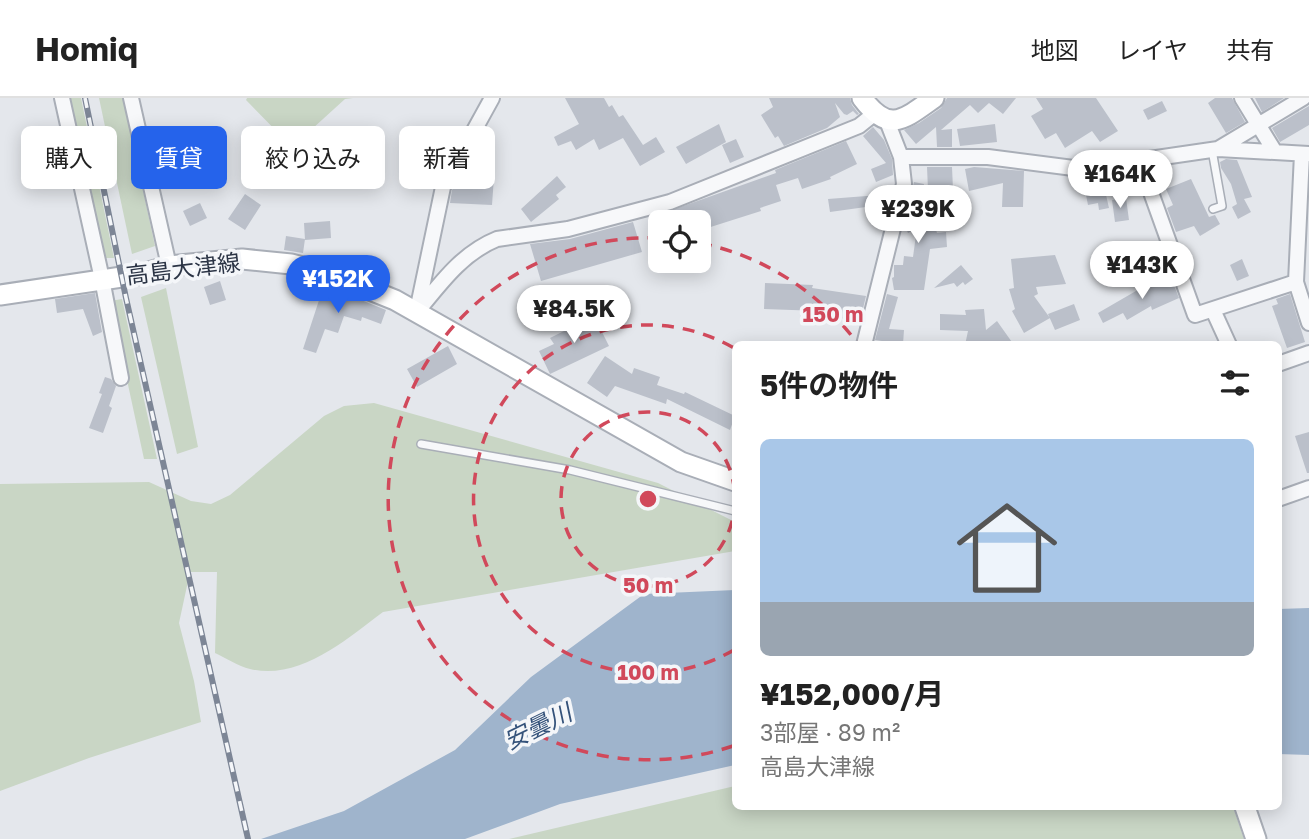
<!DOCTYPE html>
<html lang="ja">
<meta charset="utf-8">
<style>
body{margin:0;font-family:"Golos Text","Noto Sans JP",sans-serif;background:#f6f6f6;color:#222;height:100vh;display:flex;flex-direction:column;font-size:26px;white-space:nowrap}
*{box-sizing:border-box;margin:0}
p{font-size:23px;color:#767676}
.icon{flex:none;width:38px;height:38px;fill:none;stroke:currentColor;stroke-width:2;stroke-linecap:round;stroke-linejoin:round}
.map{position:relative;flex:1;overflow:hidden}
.sheet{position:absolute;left:732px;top:243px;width:550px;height:469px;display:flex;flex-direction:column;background:#fff;border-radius:10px;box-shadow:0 4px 18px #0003}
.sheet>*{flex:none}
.top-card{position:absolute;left:21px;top:28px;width:606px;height:63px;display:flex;gap:14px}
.fabs{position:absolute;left:648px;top:112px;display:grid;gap:14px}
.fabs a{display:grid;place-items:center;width:63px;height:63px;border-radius:10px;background:#fff;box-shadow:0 4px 18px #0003;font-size:35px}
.price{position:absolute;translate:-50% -60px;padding:0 16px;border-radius:24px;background:#fff;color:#222;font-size:23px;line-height:46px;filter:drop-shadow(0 2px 4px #0008)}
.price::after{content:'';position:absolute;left:50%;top:42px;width:21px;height:16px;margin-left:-10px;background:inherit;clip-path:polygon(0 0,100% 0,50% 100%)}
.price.active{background:#2563eb;color:#fff}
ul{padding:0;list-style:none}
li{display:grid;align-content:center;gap:14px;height:371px;padding:0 28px}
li+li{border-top:2px solid #e0e0e0}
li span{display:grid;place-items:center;height:217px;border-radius:10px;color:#555}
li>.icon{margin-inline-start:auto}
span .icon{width:126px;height:126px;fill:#fffc;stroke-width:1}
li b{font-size:30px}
h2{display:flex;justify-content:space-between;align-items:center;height:84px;padding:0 28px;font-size:30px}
.pill{padding:0 24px;border-radius:10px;background:#fff;box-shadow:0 4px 18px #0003;font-size:24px;line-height:63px}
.pill.active{background:#2563eb;color:#fff}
header{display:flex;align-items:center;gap:42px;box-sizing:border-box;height:98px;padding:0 35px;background:#fff;border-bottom:2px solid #e0e0e0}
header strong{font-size:33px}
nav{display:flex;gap:38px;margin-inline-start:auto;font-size:24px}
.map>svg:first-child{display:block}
</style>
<header>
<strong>Homiq</strong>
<nav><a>地図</a><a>レイヤ</a><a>共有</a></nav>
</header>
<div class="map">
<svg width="1309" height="741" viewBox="0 0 1309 741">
<rect width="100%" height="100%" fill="#e4e7ec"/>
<path fill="#c9d6c5" d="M66 0H81L114 160H101Z
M99 0H123L155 148 132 156Z
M247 0H353L345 1 312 31 303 34 291 48 246 2Z
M166 190 198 349 177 356 141 199Z
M122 201 157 361H144L110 203Z
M374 305 658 385 735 424V453L383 514C347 541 299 583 250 571 238 568 226 560 215 555L217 474H190L179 525 194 583 201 624 89 660 0 693V386L149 384 191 403 211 406 230 397 324 318 344 308Z
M735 688V709H1233L1244 741H509Z"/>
<path fill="#9fb4cc" d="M735 492V667L560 706 465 741H261L344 713 455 652 531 579 644 496Z
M1309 510V657L1278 656V511Z"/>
<path fill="#bbc0ca" d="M565 0H604L609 9 612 7 619 19 623 17 643 47 656 39 665 54 640 68 623 40 599 52 594 41 576 52 571 43 558 48 554 39 579 26Z
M769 0H850L852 7 859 16 857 17 853 13 847 17 844 16 835 5 840 19 827 30 784 48 778 38 775 40 761 17 773 9Z
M947 0H1016L1003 16 989 5 978 15 970 7 941 32 952 31V49H937L936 29 916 46 904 32 919 25 941 10Z
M1036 0H1096L1118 33 1100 44 1092 33 1065 50 1056 35 1045 41 1031 18 1043 11Z
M1215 0H1232L1245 24 1226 35 1208 5Z
M1255 0H1284L1262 14Z
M1162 3 1167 13 1148 22 1143 12Z
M1309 8V27L1280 44 1272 30Z
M719 26 726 44 686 66 676 49Z
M995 26 997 44 960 48 957 31Z
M873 29 884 42 892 61 893 77 876 84 871 71 886 65 863 38Z
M736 41 744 59 730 65 722 47Z
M846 43 857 66 830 79 831 81 802 91 798 80 776 87 781 103 760 110 761 113 698 133V124H664L661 116 776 75 775 72Z
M340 53 341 64 305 66 304 55Z
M1226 61 1237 62 1252 99 1244 101 1251 114 1238 121 1232 109 1237 106 1231 86 1221 70 1220 64Z
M927 69H952L953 91 928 92Z
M974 69 1024 73 1023 109H1002L1003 85 969 93 965 71Z
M461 77 494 79 492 107 450 105 452 92Z
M557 78 566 89 556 97 559 101 531 124 521 111Z
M1191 81 1209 119 1215 117 1220 126 1200 138 1194 128 1176 134 1167 110 1173 107 1166 91Z
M914 84 924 86 918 117 930 113 937 135 946 134 947 149 930 151 924 192H894L892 180 894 179V167H903L904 158 913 159 917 130 908 135 904 125Z
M1104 88 1109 110 1099 112 1098 105 1088 107 1085 92Z
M245 96 261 107 245 132 228 121Z
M892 96 887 114 874 115 873 108 830 114 828 101Z
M1126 100 1129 122 1115 124 1112 102Z
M200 105 207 120 190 128 183 113Z
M330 123 331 140 305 142 304 125Z
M633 124 642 154 541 183 530 146 570 141Z
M286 138 305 141 303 155 284 152Z
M1055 157 1066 186 1036 189 1038 196 1034 198 1050 220 1024 235 1012 213 1015 211 1009 191 1014 190 1011 161Z
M1242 161 1249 178 1237 183 1230 167Z
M1141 163 1144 173 1110 184 1107 174Z
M961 167 973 181 965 187 963 184 957 189 954 185 934 190Z
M1162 181 1163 184 1172 182 1179 200 1152 212 1151 208 1127 222 1123 215 1103 225 1098 215 1148 186Z
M220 183 226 202 210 207 204 189Z
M765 185 813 187 812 190 866 198 860 223 820 217V213L764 211Z
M324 187 386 212 381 226 362 219 361 223 344 218 338 235 325 231 316 255 303 251Z
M95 195 102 234 93 238 83 211 57 215 55 201Z
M887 196 898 199 889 231 904 232 903 246 875 242Z
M1290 196 1305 244 1287 250 1272 208 1278 206 1276 201Z
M1074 206 1080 222 1055 232 1048 216Z
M984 211 986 232 997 223 1014 247H965L968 233 940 232V216L966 217 965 212Z
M594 218 609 248 550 276 539 253 554 246 550 240Z
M448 248 457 266 417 289 407 271Z
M605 258 632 276 634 270 660 279 657 287 684 296 685 294 735 318 730 332 667 301 666 306 615 288 607 299 587 285Z
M105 279 111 281 116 288 109 308 112 310 103 335 89 330 102 296 99 295Z
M1309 334V375H1307L1295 338Z"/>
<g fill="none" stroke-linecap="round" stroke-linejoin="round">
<defs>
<path id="lane" d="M1212 52 1222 108 1213 111
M421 346 570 372 735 413"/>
<path id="street" d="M62 0 102 181 121 280
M131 0 169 168
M1242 0 1275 54
M1218 51 1303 0
M1302 56 1296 184 1309 225
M901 59H988L1081 71 1218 51 1309 56
M1139 61 1195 217 1296 184
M1213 212 1229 247
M417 213 443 89 492 0
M417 214C440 186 462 155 497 141L568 131 670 104 859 28 874 16
M864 247 904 86 901 59 887 23
M1278 266 1309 255
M1278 401 1309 390"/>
<path id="secondary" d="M862 0C889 36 903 22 934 0
M0 197 142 176 169 168 242 161 291 166 330 176 395 202 681 364 735 383
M1245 709 1256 741"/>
</defs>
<use href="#lane" stroke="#a9aeb7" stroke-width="10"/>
<use href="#street" stroke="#a9aeb7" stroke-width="18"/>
<use href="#secondary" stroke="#a9aeb7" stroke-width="23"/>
<use href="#lane" stroke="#f7f8fa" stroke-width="7"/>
<use href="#street" stroke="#f7f8fa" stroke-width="14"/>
<use href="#secondary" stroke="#fff" stroke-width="19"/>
<defs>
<path id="rail" d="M85 0 126 200 248 741"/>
</defs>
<use href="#rail" stroke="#7d8696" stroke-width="6"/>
<use href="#rail" stroke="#f4f6f9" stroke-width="3.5" stroke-dasharray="10" stroke-linecap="butt"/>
</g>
<g fill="none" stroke="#d1495b" stroke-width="3.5" stroke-dasharray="12 9">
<path d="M735 402A87 87 0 1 1 735 400"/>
<path d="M734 552A174 174 0 1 1 734 250"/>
<path d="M733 648A261 261 0 1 1 659 140M700 145A261 261 0 0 1 858 246"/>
</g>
<g text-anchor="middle" stroke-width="7" stroke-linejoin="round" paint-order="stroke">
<g font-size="23" fill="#2b3445" stroke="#f4f6f9">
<text transform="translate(183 171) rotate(-7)" y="8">高島大津線</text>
</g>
<g font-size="24" font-style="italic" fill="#34527a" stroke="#f4f6f9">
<text transform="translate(538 629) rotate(-26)" y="8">安曇川</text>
</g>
</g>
<circle cx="648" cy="401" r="10" fill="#d1495b" stroke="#f4f6f9" stroke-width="3.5"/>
<g font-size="21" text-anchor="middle" font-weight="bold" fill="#d1495b" stroke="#f4f6f9" stroke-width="7" stroke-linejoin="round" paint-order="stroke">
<text x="833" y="224">150 m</text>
<text x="648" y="495">50 m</text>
<text x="648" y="582">100 m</text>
</g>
</svg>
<div class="fabs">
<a><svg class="icon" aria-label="locate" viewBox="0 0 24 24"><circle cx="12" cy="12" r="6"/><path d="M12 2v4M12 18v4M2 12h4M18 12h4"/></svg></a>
</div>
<b class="price" style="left:1120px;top:112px">¥164K</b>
<b class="price" style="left:918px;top:147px">¥239K</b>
<b class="price" style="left:1142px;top:203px">¥143K</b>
<b class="price active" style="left:338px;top:217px">¥152K</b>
<b class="price" style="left:574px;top:247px">¥84.5K</b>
<div class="top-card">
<a class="pill">購入</a>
<a class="pill active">賃貸</a>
<a class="pill">絞り込み</a>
<a class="pill">新着</a>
</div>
<section class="sheet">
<h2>5件の物件<svg class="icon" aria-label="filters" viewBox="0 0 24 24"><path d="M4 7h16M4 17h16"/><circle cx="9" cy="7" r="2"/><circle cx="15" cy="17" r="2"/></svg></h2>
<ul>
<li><span style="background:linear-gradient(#a9c7e8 75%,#9aa5b1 0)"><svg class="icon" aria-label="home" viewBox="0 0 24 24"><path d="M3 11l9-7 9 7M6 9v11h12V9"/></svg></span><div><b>¥152,000/月</b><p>3部屋 · 89 m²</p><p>高島大津線</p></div></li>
</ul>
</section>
</div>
